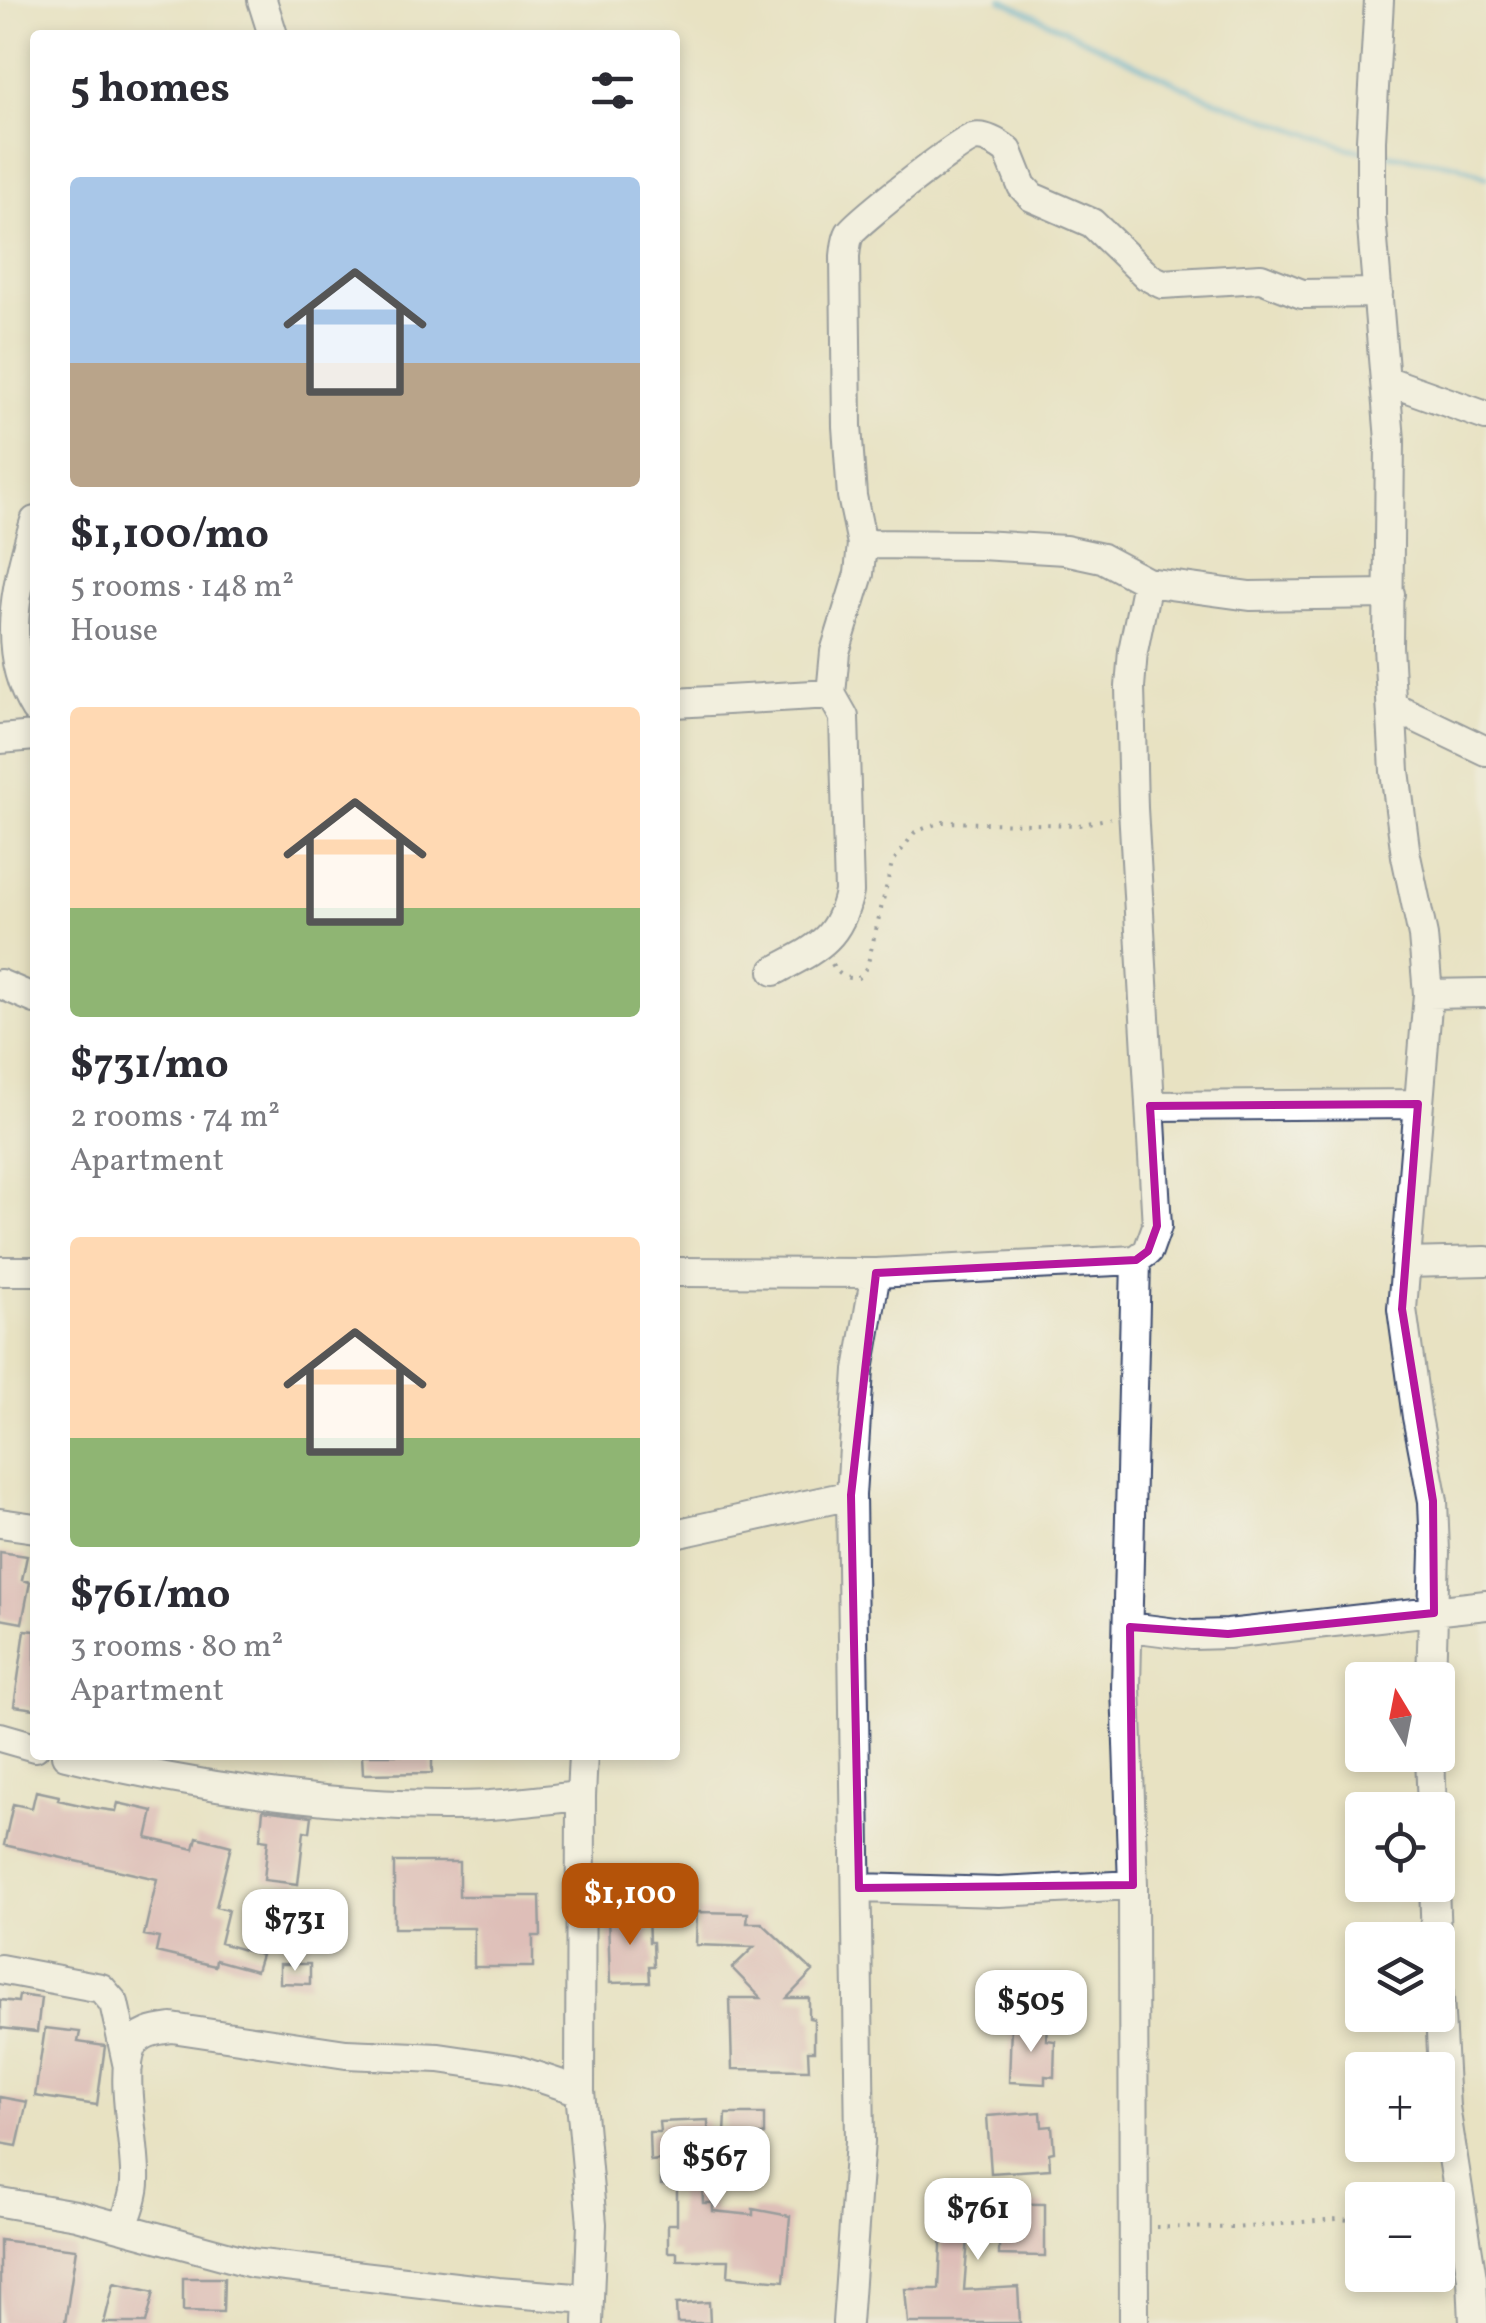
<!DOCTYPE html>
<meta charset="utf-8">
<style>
body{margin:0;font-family:Vollkorn,serif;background:#f2f2f3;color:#2b2b33;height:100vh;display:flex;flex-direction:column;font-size:38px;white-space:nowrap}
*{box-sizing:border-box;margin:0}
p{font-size:32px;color:#7c7c81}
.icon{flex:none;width:55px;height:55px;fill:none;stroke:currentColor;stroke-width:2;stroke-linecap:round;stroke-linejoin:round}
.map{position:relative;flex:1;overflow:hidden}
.sheet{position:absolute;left:30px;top:30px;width:650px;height:1730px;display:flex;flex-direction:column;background:#fff;border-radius:10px;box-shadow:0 5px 15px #0003}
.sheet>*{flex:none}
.needle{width:65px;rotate:350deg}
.fabs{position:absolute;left:1345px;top:1662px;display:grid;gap:20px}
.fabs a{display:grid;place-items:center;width:110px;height:110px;border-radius:10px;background:#fff;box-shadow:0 5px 15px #0003;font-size:50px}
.price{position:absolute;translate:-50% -85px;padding:0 22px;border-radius:20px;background:#fff;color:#222;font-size:32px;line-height:65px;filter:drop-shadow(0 2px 5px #0008)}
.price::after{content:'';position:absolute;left:50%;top:60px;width:30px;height:22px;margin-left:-15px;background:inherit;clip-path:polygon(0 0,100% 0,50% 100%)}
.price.selected{background:#b45309;color:#fff}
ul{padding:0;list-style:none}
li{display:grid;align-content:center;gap:20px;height:530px;padding:0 40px}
li span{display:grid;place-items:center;height:310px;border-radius:10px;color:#555}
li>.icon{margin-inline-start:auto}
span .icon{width:180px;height:180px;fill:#fffc;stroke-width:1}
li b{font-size:42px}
h2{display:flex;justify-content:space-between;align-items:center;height:120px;padding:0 40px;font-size:42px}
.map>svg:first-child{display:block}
</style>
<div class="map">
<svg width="1486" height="2323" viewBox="0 0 1486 2323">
<rect width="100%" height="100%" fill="#f6f6f2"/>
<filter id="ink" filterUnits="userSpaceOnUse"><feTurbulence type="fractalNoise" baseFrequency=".01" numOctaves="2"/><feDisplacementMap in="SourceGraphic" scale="20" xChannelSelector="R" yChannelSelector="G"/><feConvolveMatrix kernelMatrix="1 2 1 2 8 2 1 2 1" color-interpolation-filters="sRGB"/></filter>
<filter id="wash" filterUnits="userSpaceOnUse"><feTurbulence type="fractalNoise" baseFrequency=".0048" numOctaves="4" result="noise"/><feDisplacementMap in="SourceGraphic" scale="40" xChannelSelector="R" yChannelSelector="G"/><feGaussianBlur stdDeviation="2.25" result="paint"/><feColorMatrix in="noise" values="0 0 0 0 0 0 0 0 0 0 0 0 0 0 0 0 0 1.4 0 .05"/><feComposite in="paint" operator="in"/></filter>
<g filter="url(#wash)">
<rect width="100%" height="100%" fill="#e8e2c2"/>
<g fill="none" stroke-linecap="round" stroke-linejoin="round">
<path stroke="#58abd3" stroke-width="6" d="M1002 0 1201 95 1347 148 1365 151
M1377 153 1457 165 1486 177"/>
</g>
<g id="blocks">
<path fill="#d293aa" d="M0 1552 27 1556 22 1580 30 1582 22 1623 0 1619Z
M25 1630 35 1631V1709L14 1706Z
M362 1755H432V1773L363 1774Z
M36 1791 59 1796 58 1800 94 1808 116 1811 118 1803 153 1811 147 1838 194 1849 197 1837 231 1846 216 1907 228 1910 220 1943 261 1955 256 1971 216 1960 215 1966 156 1952 159 1938 144 1935 157 1879 4 1845 13 1804 32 1808Z
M263 1810 312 1816 310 1832 304 1831 298 1884 264 1880 268 1840 260 1839Z
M394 1862H459V1896H540L541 1936H533V1967H474V1928H394Z
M697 1912 748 1913 747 1923H762L813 1971 787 1998H809V2018L814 2019V2051H808L809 2070 732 2069 730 1998H761L732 1968 754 1947 696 1945Z
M648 1913 649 1942H653L654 1966H649L650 1982 610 1983 608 1915Z
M280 1964H310V1984L280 1983Z
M19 1995 41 1998 37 2032 0 2028V2000L18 2002Z
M1011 2025 1047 2026 1046 2040 1055 2041 1054 2077 1045 2076V2084L1009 2082Z
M45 2028 80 2032 78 2042 105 2046 97 2105 35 2096Z
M0 2097 27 2102 17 2146 0 2143Z
M1041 2112 1042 2127 1052 2126 1054 2152 1049 2153 1050 2169 991 2173 987 2116Z
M726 2114H764V2135L725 2134Z
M708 2120 709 2158H701L703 2203H713V2211L753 2215V2209L790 2216 784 2281 728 2276 729 2260H677V2252H668V2224H677V2185H661L660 2160 650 2161 649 2132H660L659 2122Z
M943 2203 1045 2204V2256L999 2255V2238H968L964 2290 1018 2287 1020 2323H908L905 2289H939Z
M0 2240 76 2249 65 2323H0Z
M183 2278H224L223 2312 183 2311Z
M114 2283 154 2292 146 2323H104Z
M709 2302 710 2323H677L676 2304Z"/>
</g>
</g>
<g filter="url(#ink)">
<use href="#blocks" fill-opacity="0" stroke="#3a4a6d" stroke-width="2.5"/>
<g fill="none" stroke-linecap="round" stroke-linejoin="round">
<defs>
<path id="minor" d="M262 0 273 35
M1379 0 1371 140V217L1390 440 1388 646 1395 771 1406 856 1423 936 1428 994 1402 1309 1417 1417 1433 1501 1435 1552 1431 1680
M1385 380 1486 416
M35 521C15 585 0 653 35 709
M862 544 980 545 1065 550 1102 558 1147 582 1250 596 1390 594
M675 703 831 694
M1392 706 1486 751
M0 739 35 736
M774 971C815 949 839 941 849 892L844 717 831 694 835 652 859 574 862 544 852 496 847 426 845 256C846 249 846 240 850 233 857 222 960 141 973 138 984 135 999 144 1008 151L1022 186 1032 197 1092 223 1147 276 1162 284 1261 278 1302 294 1378 293
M0 984 35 999
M1428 994 1486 993
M1150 1106 1418 1104
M1406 1263 1486 1261
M0 1271H35
M675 1272 876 1273 1136 1260 1148 1251 1157 1226 1133 808 1130 687 1133 651 1147 582
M0 1523 35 1528
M675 1534 851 1495
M1130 1627 1192 1635 1228 1634 1486 1605
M0 1737 35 1747
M66 1755C197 1788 355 1811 490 1805 520 1803 551 1799 581 1796L583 1755
M1430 1755 1432 1810
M581 1796 580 2091 592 2224 588 2323
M1434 1885 1436 1940
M859 1888 999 1892 1133 1885
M0 1969 101 1988 114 2003 128 2067
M1438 1978 1445 2107 1472 2278 1474 2323
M0 2202 76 2215 252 2263 498 2292 589 2299
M123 2228C127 2214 135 2197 135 2182 137 2149 119 2076 132 2048 139 2032 157 2030 172 2028L346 2054 439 2058 514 2069 580 2091
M847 2323 860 2141 851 1495 859 1370 876 1273
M1134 2323 1133 1885 1126 1687 1136 1260"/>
</defs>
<use href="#minor" stroke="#3a4a6d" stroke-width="32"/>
<path stroke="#3a4a6d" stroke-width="4" stroke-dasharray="2.5 8" stroke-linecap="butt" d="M832 964C839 975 844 979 858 978L867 967 892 863 915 832 941 822 1079 825 1110 818
M1156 2227 1235 2228 1338 2219 1362 2221"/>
<use href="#minor" stroke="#fff" stroke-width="28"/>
</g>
</g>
<path d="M0 0H1486V2323H0ZM1418 1104 1402 1309 1433 1501 1434 1613 1228 1634 1130 1627 1133 1885 859 1888 851 1495 876 1273 1136 1260 1148 1251 1157 1226 1150 1106Z" fill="#e8e2c2" fill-opacity=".55" fill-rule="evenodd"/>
<path fill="none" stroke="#b5179e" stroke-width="8" stroke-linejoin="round" d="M1418 1104 1402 1309 1433 1501 1434 1613 1228 1634 1130 1627 1133 1885 859 1888 851 1495 876 1273 1136 1260 1148 1251 1157 1226 1150 1106Z"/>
</svg>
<div class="fabs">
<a><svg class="needle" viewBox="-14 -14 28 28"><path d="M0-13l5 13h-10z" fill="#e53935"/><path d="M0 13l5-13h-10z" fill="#7c7c81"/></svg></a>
<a><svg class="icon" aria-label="locate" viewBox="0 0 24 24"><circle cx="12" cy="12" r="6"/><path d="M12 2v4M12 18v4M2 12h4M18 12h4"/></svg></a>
<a><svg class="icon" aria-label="layers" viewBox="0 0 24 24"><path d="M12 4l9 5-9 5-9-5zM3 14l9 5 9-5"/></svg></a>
<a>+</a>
<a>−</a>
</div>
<b class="price selected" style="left:630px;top:1948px">$1,100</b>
<b class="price" style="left:295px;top:1974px">$731</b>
<b class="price" style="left:1031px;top:2055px">$505</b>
<b class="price" style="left:715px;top:2211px">$567</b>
<b class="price" style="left:978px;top:2263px">$761</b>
<section class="sheet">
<h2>5 homes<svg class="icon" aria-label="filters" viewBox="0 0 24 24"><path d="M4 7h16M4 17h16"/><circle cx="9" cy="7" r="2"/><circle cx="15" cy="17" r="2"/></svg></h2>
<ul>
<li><span style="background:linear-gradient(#a9c7e8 60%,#b9a48a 0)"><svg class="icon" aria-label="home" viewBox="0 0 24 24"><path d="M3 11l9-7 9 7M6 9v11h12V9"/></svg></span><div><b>$1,100/mo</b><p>5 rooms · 148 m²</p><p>House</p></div></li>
<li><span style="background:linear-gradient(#ffd9b3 65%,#8fb573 0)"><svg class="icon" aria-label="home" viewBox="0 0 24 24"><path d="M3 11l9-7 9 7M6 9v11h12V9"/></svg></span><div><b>$731/mo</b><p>2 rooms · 74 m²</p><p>Apartment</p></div></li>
<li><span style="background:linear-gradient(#ffd9b3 65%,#8fb573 0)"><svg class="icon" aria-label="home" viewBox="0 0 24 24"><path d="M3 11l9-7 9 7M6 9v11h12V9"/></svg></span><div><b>$761/mo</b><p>3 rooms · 80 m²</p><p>Apartment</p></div></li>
</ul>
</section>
</div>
